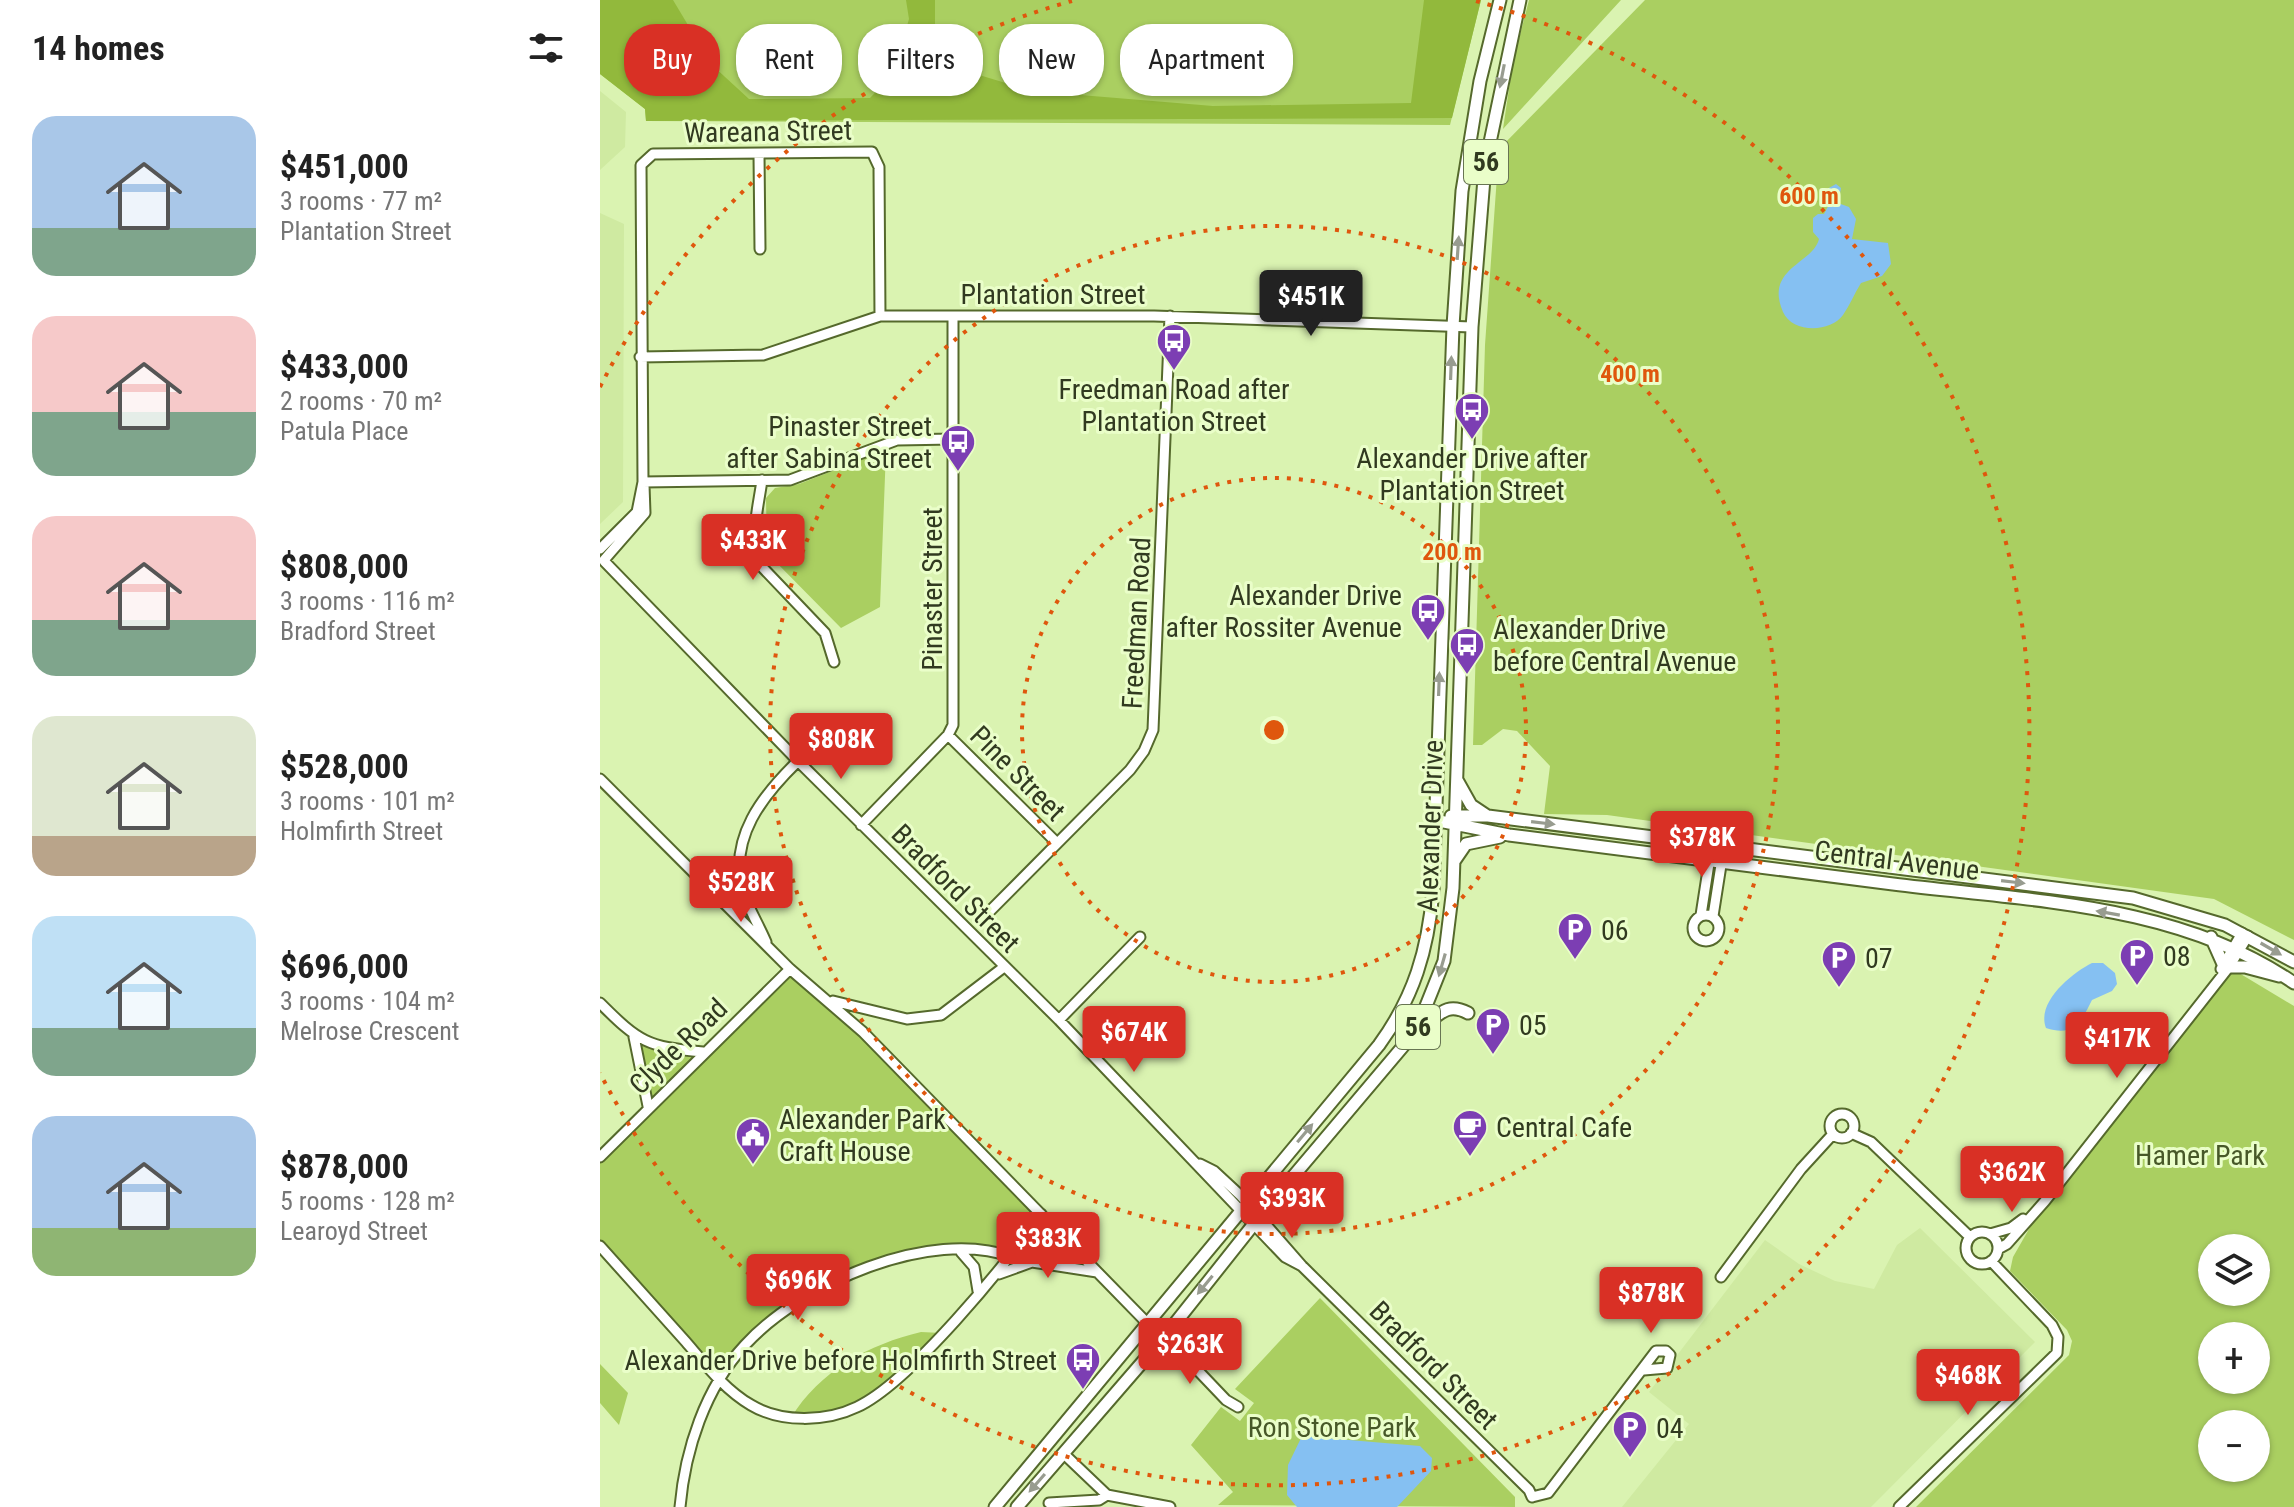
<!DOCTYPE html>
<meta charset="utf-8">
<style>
body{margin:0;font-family:"Roboto Condensed",sans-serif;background:#f6f6f6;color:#222;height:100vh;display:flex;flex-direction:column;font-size:30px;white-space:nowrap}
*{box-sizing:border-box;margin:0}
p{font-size:26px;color:#767676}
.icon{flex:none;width:44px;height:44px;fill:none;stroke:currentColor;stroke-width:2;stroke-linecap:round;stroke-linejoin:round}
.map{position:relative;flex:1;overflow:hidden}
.side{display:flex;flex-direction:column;background:#fff;width:600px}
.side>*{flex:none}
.hud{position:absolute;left:24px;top:24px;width:760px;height:72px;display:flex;gap:16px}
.controls{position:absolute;left:1598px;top:1234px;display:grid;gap:16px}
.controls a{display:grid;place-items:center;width:72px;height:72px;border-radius:50%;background:#fff;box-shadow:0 2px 6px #0004;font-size:40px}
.price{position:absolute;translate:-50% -68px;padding:0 18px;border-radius:8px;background:#d93025;color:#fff;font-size:26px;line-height:52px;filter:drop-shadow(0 2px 4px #0008)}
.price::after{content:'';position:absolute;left:50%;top:48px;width:24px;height:18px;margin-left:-12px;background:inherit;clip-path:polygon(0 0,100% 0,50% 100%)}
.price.current{background:#222;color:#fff}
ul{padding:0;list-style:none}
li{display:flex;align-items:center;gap:24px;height:200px;padding:0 32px}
li span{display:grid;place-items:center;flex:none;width:224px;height:160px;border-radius:24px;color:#555}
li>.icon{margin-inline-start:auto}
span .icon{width:96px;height:96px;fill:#fffc;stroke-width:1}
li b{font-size:34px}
h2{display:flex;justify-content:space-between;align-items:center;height:96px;padding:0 32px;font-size:34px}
.tag{padding:0 28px;border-radius:32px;background:#fff;box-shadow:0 2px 6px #0004;font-size:28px;line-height:72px}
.tag.current{background:#d93025;color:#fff}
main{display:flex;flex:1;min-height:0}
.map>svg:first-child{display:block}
</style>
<main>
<section class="side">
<h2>14 homes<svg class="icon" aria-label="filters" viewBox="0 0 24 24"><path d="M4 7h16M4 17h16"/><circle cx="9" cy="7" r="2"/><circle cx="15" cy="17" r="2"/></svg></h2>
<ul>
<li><span style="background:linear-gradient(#a9c7e8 70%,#7fa58c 0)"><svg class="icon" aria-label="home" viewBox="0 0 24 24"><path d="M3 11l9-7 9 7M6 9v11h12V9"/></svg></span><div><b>$451,000</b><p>3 rooms · 77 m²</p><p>Plantation Street</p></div></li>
<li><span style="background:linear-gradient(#f6c9c9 60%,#7fa58c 0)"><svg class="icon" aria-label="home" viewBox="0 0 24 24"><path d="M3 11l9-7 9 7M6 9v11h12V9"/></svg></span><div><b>$433,000</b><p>2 rooms · 70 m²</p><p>Patula Place</p></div></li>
<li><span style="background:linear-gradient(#f6c9c9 65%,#7fa58c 0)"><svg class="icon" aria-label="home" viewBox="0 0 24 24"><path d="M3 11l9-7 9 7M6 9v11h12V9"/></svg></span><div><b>$808,000</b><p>3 rooms · 116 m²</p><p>Bradford Street</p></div></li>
<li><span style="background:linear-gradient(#dfe7d0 75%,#b9a48a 0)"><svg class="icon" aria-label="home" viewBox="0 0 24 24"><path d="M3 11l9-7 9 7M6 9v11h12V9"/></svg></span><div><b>$528,000</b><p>3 rooms · 101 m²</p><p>Holmfirth Street</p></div></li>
<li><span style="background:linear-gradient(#bfe0f5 70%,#7fa58c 0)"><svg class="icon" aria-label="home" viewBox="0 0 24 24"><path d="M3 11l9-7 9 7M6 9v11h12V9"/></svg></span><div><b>$696,000</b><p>3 rooms · 104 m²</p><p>Melrose Crescent</p></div></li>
<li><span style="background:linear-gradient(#a9c7e8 70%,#8fb573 0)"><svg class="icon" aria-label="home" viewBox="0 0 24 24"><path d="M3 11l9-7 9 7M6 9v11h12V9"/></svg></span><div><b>$878,000</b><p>5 rooms · 128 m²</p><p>Learoyd Street</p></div></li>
</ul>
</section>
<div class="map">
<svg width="1694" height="1507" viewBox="0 0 1694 1507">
<rect width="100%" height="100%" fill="#daf3b1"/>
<path fill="#cfeaa1" d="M0 91 26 112 25 147 0 170Z
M0 213 24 224 23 502 0 524Z
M1320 1228 1435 1342 1271 1507H1022L1089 1424 1049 1392 1165 1240 1199 1264 1235 1281 1274 1289 1297 1245Z"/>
<path fill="#aacf61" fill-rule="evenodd" d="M0 0H881L850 125 46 121 45 109 0 74Z
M929 0H1021L903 129 913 62Z
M1045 0H1694V940L1614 899 1007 815 944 814 950 766 917 731 903 729 882 745H873L885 345 898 162 903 145Z
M286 450 280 607 241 628 167 553 166 498 175 488 199 484Z
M1629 967 1694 1006V1507H1316L1469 1355 1472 1341 1467 1330 1410 1271 1413 1257 1445 1201ZM1612 1248H1656V1292H1612ZM1612 1336H1656V1380H1612ZM1612 1424H1656V1468H1612Z
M190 969 226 999 500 1272 432 1262 396 1276 411 1258 394 1251 302 1256 229 1282 146 1343 121 1381 0 1246V1158L48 1106 34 1037 103 1052Z
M720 1298 915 1497V1507L618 1505 633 1492 591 1445 621 1407 640 1421 654 1403 635 1389Z
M321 1332 342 1333 313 1365 258 1407 191 1418C219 1371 270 1344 321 1332Z
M0 1364 28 1393 19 1425 0 1403Z"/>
<path fill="#92b93c" d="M0 0H73L112 65 149 99 270 98 293 74 309 19 306 0H335V53L356 68 432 91 613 106 811 103 824 0H881L852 118 46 121 45 109 0 74Z"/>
<path fill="#85c0f2" d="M1236 184 1241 188 1238 203 1249 207 1256 219 1252 239 1288 243 1291 264 1282 276 1261 283C1254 294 1250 305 1243 315 1230 333 1192 333 1183 312 1164 268 1213 264 1219 239L1213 232V218L1218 214H1224L1232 199 1227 189Z
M1492 963H1503L1515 973 1517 984 1512 991 1492 1000C1481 1022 1474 1037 1446 1028 1436 1002 1472 973 1492 963Z
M702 1436 820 1446 832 1458 831 1471 797 1507H697L687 1495 688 1465Z"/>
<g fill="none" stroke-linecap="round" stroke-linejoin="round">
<defs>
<path id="minor" d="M159 155 160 249
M40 357 163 355 280 316H554L872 327
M162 480C158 510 148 541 163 568L225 633 234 662
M43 482 190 480 297 440 353 439
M0 549 37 512 43 482 41 165 53 154 272 152 279 167 280 316
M4 560 45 513 44 485
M4 561 198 761 459 1020 685 1257 702 1266
M348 735 457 843
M0 779 190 969 263 1032 549 1325
M261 825 348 735 353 725V316
M124 903 143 890
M1093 928a13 13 0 1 1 26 0a13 13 0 1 1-26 0Z
M386 915 530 770 544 751 553 730 570 316
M1101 915 1112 844
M1113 916 1124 846
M166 942C159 925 148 908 143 891 128 838 163 795 198 761
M1621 969 1642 933
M233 1001 307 1019 341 1015 404 967
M0 1003C39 1042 47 1047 103 1052
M459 1020 540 937
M34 1037 48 1106
M1230 1126a12 12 0 1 1 24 0a12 12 0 1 1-24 0Z
M1251 1133 1271 1142 1370 1237
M0 1157 190 969
M600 1164 614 1171 641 1196 702 1266 929 1490 932 1497
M1366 1248a16 16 0 1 1 32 0a16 16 0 1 1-32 0Z
M1390 1234 1411 1228 1423 1219
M0 1246C29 1278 57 1310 86 1342 105 1364 125 1390 151 1405 181 1423 226 1422 257 1407 309 1383 408 1263 441 1214
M1398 1249 1407 1244 1445 1201 1629 967 1648 936
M361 1252 374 1267 378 1291
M399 1274 432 1262 497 1272
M1121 1277 1201 1169 1233 1134
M565 1336 626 1400 638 1407
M464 1454 507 1495 570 1507
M932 1497 948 1493 1056 1351H1066L1070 1355 1067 1368 1044 1370
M449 1503 499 1500 507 1495
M80 1507C85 1450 105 1388 145 1345 201 1284 330 1227 412 1257
M1299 1507 1457 1353 1458 1337 1452 1325 1391 1261"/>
<path id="major" d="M857 780 871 805 886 815
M851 816H888L1533 898 1625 925 1694 962
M834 820 909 835C1037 851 1165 867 1293 884 1428 901 1578 903 1694 983
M855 860 866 844 900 837
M1611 937 1623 964
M1629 967H1645L1679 976
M816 1031C837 1020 843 1000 868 1013
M395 1507 779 1045C814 997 828 950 833 891L853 326 862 191 880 81 900 0
M417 1507 565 1336 669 1205 816 1031 844 961 853 888 872 327 885 166 920 0"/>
</defs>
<use href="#minor" stroke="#55692c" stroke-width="13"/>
<use href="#major" stroke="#55692c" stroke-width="15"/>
<use href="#minor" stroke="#fff" stroke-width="9"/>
<use href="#major" stroke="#fff" stroke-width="11"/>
</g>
<defs><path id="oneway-solid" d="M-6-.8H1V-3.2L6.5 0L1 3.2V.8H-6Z" transform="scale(2)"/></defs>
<g fill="#989c90">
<use href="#oneway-solid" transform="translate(902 76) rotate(101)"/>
<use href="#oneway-solid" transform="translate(858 248) rotate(-86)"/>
<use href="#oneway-solid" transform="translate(851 368) rotate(-88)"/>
<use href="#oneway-solid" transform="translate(839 684) rotate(-88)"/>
<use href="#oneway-solid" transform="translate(943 823) rotate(7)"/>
<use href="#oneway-solid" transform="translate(1413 882) rotate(7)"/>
<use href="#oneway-solid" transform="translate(1508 913) rotate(-170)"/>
<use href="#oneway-solid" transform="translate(1671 949) rotate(30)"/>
<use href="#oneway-solid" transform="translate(842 965) rotate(106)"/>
<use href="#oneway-solid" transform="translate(705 1133) rotate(-50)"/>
<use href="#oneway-solid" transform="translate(605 1285) rotate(129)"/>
<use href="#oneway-solid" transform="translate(437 1483) rotate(131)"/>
</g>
<g fill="none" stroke="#df570d" stroke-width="4" stroke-dasharray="4 8">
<circle cx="674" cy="730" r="252"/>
<circle cx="674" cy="730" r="504"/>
<path d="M0 387A756 756 0 0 1 472 1M876 1A756 756 0 1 1 0 1073"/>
</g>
<defs>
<symbol id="bus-pin" viewBox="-11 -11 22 30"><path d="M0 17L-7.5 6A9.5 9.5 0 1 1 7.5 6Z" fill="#7c3eb3" stroke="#eafec9"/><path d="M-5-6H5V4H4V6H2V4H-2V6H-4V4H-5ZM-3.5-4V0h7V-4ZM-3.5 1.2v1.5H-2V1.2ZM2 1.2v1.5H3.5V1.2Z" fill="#fff"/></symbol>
<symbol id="parking-pin" viewBox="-11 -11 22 30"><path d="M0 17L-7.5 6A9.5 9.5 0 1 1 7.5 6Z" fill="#7c3eb3" stroke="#eafec9"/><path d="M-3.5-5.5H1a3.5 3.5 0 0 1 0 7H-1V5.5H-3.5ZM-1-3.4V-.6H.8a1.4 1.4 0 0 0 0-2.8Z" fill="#fff"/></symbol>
<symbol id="cafe-pin" viewBox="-11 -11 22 30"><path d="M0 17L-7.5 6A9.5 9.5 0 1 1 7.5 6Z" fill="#7c3eb3" stroke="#eafec9"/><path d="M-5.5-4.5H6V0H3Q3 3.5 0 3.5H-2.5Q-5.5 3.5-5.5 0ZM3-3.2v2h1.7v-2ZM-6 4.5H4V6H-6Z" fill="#fff"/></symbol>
<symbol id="civic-pin" viewBox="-11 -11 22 30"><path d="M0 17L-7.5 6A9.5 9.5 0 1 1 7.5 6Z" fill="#7c3eb3" stroke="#eafec9"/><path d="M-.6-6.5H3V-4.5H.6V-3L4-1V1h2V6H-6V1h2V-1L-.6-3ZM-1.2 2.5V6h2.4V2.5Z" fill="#fff"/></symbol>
</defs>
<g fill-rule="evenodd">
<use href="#bus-pin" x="554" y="321" width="40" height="54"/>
<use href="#bus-pin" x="852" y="390" width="40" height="54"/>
<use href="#bus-pin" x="338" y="422" width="40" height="54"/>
<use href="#bus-pin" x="808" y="591" width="40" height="54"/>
<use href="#bus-pin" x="847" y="625" width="40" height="54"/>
<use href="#parking-pin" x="955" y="910" width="40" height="54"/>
<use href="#parking-pin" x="1517" y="936" width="40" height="54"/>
<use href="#parking-pin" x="1219" y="938" width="40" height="54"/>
<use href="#parking-pin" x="873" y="1005" width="40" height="54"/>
<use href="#cafe-pin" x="850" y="1107" width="40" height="54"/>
<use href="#civic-pin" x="133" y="1115" width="40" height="54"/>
<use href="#bus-pin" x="463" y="1340" width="40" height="54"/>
<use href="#parking-pin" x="1010" y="1408" width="40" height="54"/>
</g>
<g text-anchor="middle" stroke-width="6" stroke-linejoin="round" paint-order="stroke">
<g fill="#eafec9" stroke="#687553" stroke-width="2">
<rect x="864" y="140" width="44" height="44" rx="6"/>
<rect x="796" y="1005" width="44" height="44" rx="6"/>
</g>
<g font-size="26" font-weight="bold" fill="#313a20">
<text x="886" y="171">56</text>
<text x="818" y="1036">56</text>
</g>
<g font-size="28" fill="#313a20" stroke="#eafec9">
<text transform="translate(168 131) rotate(-1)" y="10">Wareana Street</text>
<text x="453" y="304">Plantation Street</text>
<text transform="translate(332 589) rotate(-90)" y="10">Pinaster Street</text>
<text transform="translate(536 623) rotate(-87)" y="10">Freedman Road</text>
<text transform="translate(418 773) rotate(45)" y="10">Pine Street</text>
<text transform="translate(830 826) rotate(-88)" y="10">Alexander Drive</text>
<text transform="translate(1297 860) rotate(7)" y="10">Central Avenue</text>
<text transform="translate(356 888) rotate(45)" y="10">Bradford Street</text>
<text transform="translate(78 1046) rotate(-44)" y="10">Clyde Road</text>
<text transform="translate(834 1365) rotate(45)" y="10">Bradford Street</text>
</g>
<g font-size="28" fill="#313a20" stroke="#eafec9" text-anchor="start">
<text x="574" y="399" text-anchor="middle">Freedman Road after<tspan x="574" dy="32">Plantation Street</tspan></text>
<text x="332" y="436" text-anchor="end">Pinaster Street<tspan x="332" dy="32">after Sabina Street</tspan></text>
<text x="872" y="468" text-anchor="middle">Alexander Drive after<tspan x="872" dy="32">Plantation Street</tspan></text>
<text x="802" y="605" text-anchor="end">Alexander Drive<tspan x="802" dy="32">after Rossiter Avenue</tspan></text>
<text x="893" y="639">Alexander Drive<tspan x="893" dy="32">before Central Avenue</tspan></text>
<text x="1001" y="940">06</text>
<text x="1563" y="966">08</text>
<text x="1265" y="968">07</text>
<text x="919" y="1035">05</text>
<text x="179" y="1129">Alexander Park<tspan x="179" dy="32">Craft House</tspan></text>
<text x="896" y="1137">Central Cafe</text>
<text x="457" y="1370" text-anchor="end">Alexander Drive before Holmfirth Street</text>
<text x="1056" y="1438">04</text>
</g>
<g font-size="28" fill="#475828" stroke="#eafec9">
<text x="1600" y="1165">Hamer Park</text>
<text x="732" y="1437">Ron Stone Park</text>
</g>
</g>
<circle cx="674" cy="730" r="12" fill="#df570d" stroke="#eafec9" stroke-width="4"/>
<g font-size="24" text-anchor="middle" font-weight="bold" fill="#df570d" stroke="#eafec9" stroke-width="6" stroke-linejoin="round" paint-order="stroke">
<text x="1209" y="204">600 m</text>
<text x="1030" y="382">400 m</text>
<text x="852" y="560">200 m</text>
</g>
</svg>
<div class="controls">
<a><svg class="icon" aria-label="layers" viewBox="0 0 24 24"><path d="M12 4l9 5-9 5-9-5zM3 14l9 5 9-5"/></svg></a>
<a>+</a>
<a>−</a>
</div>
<b class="price current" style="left:711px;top:338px">$451K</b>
<b class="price" style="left:153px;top:582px">$433K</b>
<b class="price" style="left:241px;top:781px">$808K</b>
<b class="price" style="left:1102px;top:879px">$378K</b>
<b class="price" style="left:141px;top:924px">$528K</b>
<b class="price" style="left:534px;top:1074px">$674K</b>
<b class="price" style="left:1517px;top:1080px">$417K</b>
<b class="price" style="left:1412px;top:1214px">$362K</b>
<b class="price" style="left:692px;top:1240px">$393K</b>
<b class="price" style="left:448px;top:1280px">$383K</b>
<b class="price" style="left:198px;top:1322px">$696K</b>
<b class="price" style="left:1051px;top:1335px">$878K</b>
<b class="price" style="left:590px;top:1386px">$263K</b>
<b class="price" style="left:1368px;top:1417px">$468K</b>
<div class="hud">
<a class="tag current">Buy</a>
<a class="tag">Rent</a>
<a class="tag">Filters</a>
<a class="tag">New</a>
<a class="tag">Apartment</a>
</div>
</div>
</main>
